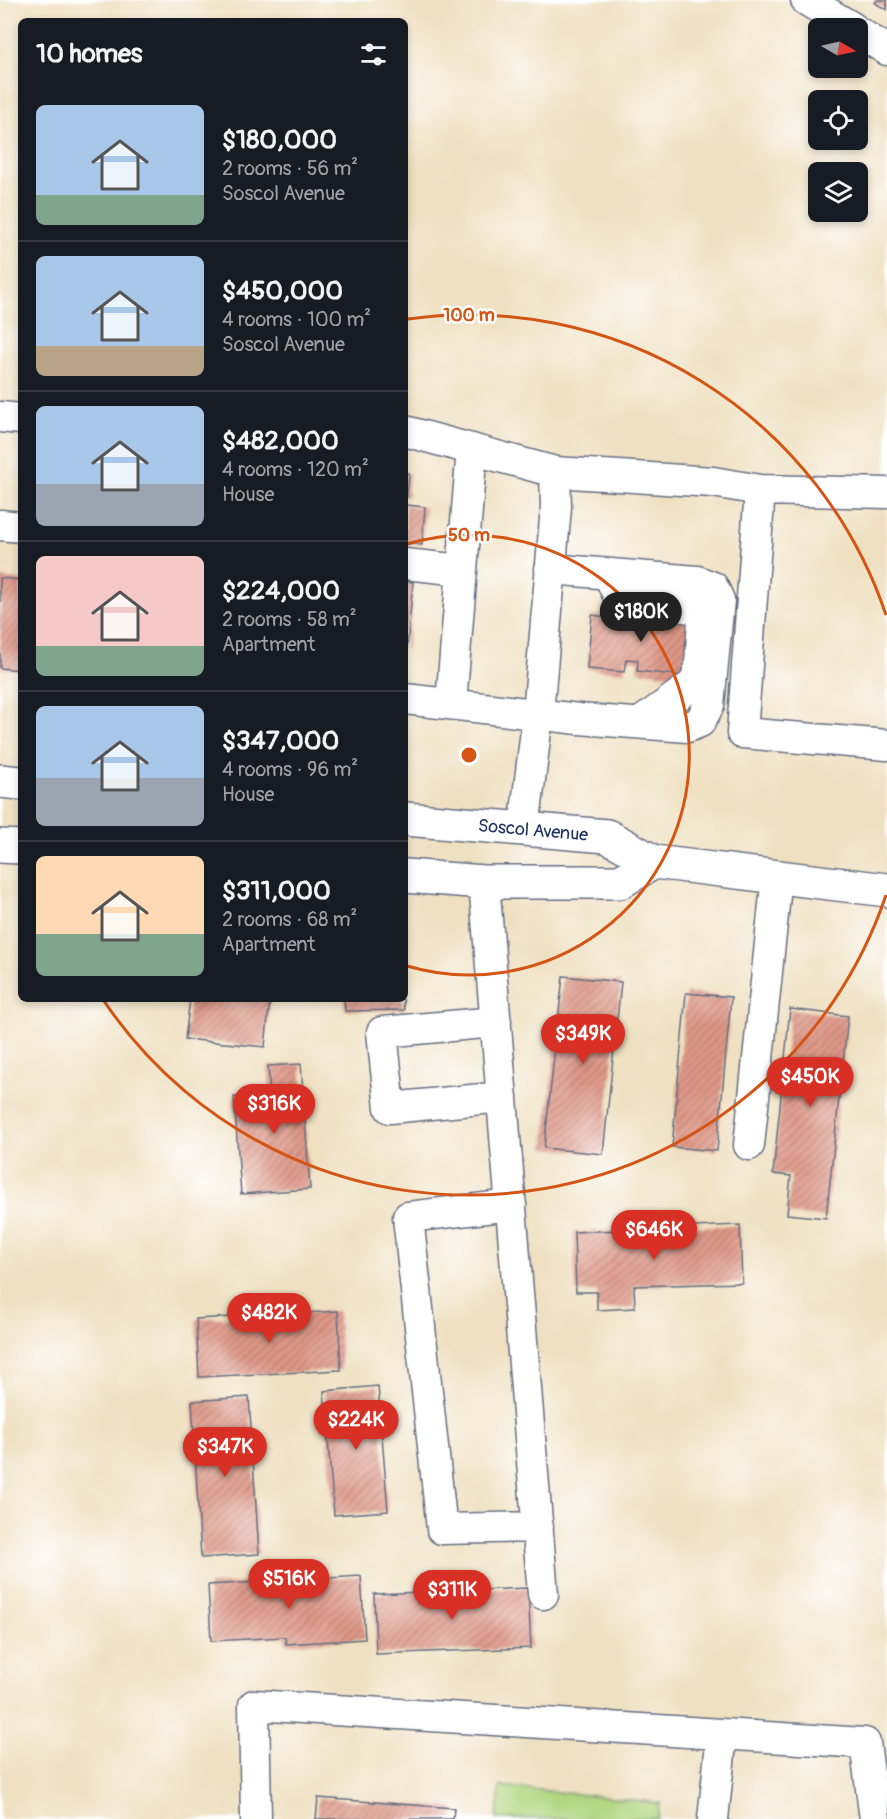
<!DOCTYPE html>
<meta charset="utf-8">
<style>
body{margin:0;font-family:Pangolin,sans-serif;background:#20242c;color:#f1f3f6;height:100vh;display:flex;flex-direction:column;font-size:22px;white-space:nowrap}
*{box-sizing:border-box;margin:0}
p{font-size:20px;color:#9ea1a6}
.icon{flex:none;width:33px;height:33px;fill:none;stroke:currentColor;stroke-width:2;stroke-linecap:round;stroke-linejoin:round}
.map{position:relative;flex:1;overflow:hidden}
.sheet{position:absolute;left:18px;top:18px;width:390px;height:984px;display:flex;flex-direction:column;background:#171b24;border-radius:9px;box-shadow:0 3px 9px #0003}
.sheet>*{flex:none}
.needle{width:39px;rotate:99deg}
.tools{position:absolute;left:808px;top:18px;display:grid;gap:12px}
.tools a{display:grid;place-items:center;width:60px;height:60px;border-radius:9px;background:#171b24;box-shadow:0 3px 9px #0003;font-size:30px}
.price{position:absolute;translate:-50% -51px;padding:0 14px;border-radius:21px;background:#d93025;color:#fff;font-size:20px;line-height:39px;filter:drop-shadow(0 2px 3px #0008)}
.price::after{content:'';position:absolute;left:50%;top:36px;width:18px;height:14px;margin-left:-9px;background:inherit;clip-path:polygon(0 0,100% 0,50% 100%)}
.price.current{background:#222;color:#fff}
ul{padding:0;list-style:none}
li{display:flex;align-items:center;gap:18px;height:150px;padding:0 18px}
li+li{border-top:2px solid #363941}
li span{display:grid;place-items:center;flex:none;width:168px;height:120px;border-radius:9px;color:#555}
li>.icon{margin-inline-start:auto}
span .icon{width:72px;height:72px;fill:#fffc;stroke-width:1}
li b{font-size:26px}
h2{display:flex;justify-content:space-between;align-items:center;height:72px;padding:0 18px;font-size:26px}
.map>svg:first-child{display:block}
</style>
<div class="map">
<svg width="887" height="1819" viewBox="0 0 887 1819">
<defs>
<pattern id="building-hatch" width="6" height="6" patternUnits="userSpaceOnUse" patternTransform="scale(1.5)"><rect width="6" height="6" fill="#df9887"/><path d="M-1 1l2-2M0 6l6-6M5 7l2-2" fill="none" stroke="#b47c72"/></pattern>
</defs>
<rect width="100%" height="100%" fill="#fff"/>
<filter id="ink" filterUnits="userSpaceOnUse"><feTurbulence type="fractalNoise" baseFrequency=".0167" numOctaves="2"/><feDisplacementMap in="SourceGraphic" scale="12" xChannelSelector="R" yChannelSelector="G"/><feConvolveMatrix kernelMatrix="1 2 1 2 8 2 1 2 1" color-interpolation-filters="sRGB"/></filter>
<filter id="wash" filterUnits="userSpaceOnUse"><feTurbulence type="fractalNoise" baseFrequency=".008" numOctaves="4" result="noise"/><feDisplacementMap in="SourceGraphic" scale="24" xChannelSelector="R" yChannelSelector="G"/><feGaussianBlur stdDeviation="1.35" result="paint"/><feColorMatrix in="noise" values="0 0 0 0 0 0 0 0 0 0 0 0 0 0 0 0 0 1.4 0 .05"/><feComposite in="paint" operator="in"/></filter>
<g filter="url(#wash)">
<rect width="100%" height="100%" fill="#efe0c1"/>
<path fill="#b0d67f" stroke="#66826e" stroke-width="1.5" d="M500 1786 660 1803 658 1819H497Z"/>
<g id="blocks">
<path fill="url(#building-hatch)" d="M877 0H887V10L875 3Z
M405 473H409L407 497H405Z
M405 505 425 507 422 545 405 543Z
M0 578 21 580V670L0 668Z
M405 581 413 582 407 649H405Z
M643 611 691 616 686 676 637 671 638 660 626 659 624 672 587 669 592 615 642 622Z
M563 976 621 982 603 1154 544 1148Z
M686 993 731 997 717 1151 672 1147Z
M190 999H270L265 1047 185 1039Z
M344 999H403L404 1010 345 1011Z
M790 1009 848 1016 826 1218 787 1214 791 1176 773 1174Z
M301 1064 310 1189 241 1194 234 1097 270 1095 268 1066Z
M740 1225 742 1283 634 1286 635 1308 597 1310V1292H576L574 1232Z
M338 1311 341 1370 199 1377 196 1319Z
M378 1386 388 1511 334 1515 324 1391Z
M249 1397 259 1554 201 1558 192 1401Z
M361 1576 365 1639 286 1644 285 1637 211 1641 208 1585Z
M528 1588 531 1648 376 1654 374 1594Z
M318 1798 454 1808 453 1819H316Z"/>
</g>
</g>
<g filter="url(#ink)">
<use href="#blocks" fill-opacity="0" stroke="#656d81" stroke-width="1.5"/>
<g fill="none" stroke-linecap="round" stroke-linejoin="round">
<defs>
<path id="minor" d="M806 0 853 28
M858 32 887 50
M0 417 21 419
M405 431 555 472 713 482 760 490 887 493
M760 490 742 733 887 745
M0 525 21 527
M405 564 462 570
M608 574 620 599 701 609 703 621 700 663 695 683 640 723
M405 699 579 719 688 727 700 722 709 705 719 600 713 587 697 581 550 569
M451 703 472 449
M524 829 538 714 556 507 555 472
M484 882 543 1594
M496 1022 382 1032 390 1108 502 1097
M749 1145 777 876
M511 1205 408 1217 442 1529 538 1527
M256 1819 254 1705 865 1743 875 1819
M713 1819 722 1734"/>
<path id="major" d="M0 781 21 783
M405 819 607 836 654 862 887 890
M0 846 21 847
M405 876 484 882H620L654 862"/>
</defs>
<use href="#minor" stroke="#656d81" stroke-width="33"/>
<use href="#major" stroke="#656d81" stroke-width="36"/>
<use href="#minor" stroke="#fff" stroke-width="30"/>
<use href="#major" stroke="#fff" stroke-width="33"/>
</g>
</g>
<g fill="none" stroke="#d45514" stroke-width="3">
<path d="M407 544A220 220 0 1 1 407 966"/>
<path d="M886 895A440 440 0 0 1 104 1001M408 319A440 440 0 0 1 886 615"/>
</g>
<g text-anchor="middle" stroke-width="5" stroke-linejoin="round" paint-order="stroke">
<g font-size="18" fill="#1b2f5e" stroke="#fff">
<text transform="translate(533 830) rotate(5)" y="6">Soscol Avenue</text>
</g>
</g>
<circle cx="469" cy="755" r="9" fill="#d45514" stroke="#fff" stroke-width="3"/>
<g font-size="18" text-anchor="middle" font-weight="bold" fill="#d45514" stroke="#fff" stroke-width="5" stroke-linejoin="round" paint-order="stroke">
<text x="469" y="321">100 m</text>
<text x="469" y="541">50 m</text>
</g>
</svg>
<div class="tools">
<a><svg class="needle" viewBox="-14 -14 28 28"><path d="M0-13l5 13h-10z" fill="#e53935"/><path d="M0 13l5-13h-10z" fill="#9ea1a6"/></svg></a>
<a><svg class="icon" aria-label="locate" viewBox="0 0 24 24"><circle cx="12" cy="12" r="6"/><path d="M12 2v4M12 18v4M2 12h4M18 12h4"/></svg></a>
<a><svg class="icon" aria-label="layers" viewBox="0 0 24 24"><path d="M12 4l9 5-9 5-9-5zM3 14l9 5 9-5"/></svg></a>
</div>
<b class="price current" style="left:641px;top:643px">$180K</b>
<b class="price" style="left:583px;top:1065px">$349K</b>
<b class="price" style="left:810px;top:1108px">$450K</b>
<b class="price" style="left:274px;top:1135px">$316K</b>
<b class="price" style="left:654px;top:1261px">$646K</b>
<b class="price" style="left:269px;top:1344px">$482K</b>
<b class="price" style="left:356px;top:1451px">$224K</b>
<b class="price" style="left:225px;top:1478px">$347K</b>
<b class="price" style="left:289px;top:1610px">$516K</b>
<b class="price" style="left:452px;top:1621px">$311K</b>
<section class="sheet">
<h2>10 homes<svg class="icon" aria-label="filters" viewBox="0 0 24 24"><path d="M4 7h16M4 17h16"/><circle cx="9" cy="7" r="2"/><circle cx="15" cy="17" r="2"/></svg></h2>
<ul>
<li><span style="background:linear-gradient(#a9c7e8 75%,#7fa58c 0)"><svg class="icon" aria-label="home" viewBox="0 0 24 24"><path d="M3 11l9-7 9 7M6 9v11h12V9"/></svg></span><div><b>$180,000</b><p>2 rooms · 56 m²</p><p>Soscol Avenue</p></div></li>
<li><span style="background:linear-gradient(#a9c7e8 75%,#b9a48a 0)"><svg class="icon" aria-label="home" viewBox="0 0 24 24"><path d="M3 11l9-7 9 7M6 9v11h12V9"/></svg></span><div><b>$450,000</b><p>4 rooms · 100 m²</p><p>Soscol Avenue</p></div></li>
<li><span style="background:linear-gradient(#a9c7e8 65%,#9aa5b1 0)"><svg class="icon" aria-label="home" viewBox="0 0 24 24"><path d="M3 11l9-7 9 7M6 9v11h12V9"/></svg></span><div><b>$482,000</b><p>4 rooms · 120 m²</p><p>House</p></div></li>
<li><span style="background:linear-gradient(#f6c9c9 75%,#7fa58c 0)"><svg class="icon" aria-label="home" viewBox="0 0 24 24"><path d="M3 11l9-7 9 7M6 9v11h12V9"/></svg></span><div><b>$224,000</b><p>2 rooms · 58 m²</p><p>Apartment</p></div></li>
<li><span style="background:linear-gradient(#a9c7e8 60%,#9aa5b1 0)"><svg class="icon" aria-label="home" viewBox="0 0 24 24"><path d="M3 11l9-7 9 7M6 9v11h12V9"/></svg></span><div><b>$347,000</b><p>4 rooms · 96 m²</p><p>House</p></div></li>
<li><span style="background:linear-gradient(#ffd9b3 65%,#7fa58c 0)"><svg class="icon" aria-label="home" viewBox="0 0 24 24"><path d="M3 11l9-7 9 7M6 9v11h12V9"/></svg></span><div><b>$311,000</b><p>2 rooms · 68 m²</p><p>Apartment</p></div></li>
</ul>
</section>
</div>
